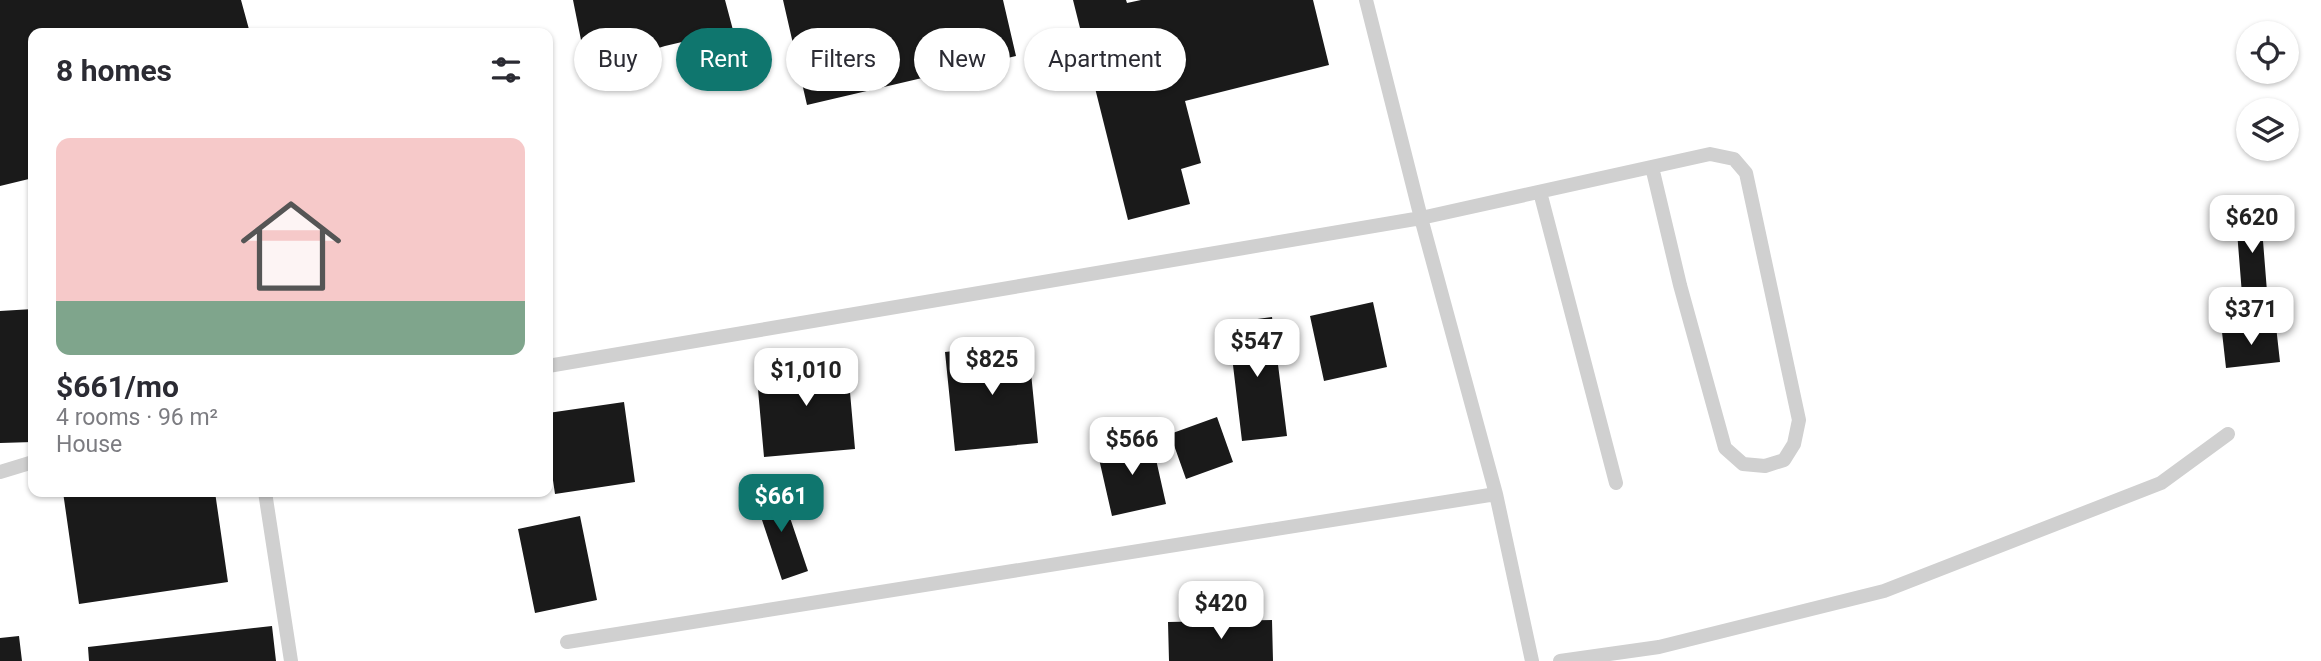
<!DOCTYPE html>
<meta charset="utf-8">
<style>
body{margin:0;font-family:Roboto,sans-serif;background:#f2f2f3;color:#2b2b33;height:100vh;display:flex;flex-direction:column;font-size:26px;white-space:nowrap}
*{box-sizing:border-box;margin:0}
p{font-size:23px;color:#7c7c81}
.icon{flex:none;width:38px;height:38px;fill:none;stroke:currentColor;stroke-width:2;stroke-linecap:round;stroke-linejoin:round}
.map{position:relative;flex:1;overflow:hidden}
.drawer{position:absolute;left:28px;top:28px;width:525px;height:469px;display:flex;flex-direction:column;background:#fff;border-radius:14px;box-shadow:0 2px 5px #0004}
.drawer>*{flex:none}
.top-card{position:absolute;left:574px;top:28px;width:665px;height:63px;display:flex;gap:14px}
.fabs{position:absolute;left:2236px;top:21px;display:grid;gap:14px}
.fabs a{display:grid;place-items:center;width:63px;height:63px;border-radius:50%;background:#fff;box-shadow:0 2px 5px #0004;font-size:35px}
.price{position:absolute;translate:-50% -60px;padding:0 16px;border-radius:14px;background:#fff;color:#222;font-size:23px;line-height:46px;filter:drop-shadow(0 2px 4px #0008)}
.price::after{content:'';position:absolute;left:50%;top:42px;width:21px;height:16px;margin-left:-10px;background:inherit;clip-path:polygon(0 0,100% 0,50% 100%)}
.price.current{background:#0f766e;color:#fff}
ul{padding:0;list-style:none}
li{display:grid;align-content:center;gap:14px;height:371px;padding:0 28px}
li+li{border-top:2px solid #e1e1e2}
li span{display:grid;place-items:center;height:217px;border-radius:14px;color:#555}
li>.icon{margin-inline-start:auto}
span .icon{width:126px;height:126px;fill:#fffc;stroke-width:1}
li b{font-size:30px}
h2{display:flex;justify-content:space-between;align-items:center;height:84px;padding:0 28px;font-size:30px}
.tag{padding:0 24px;border-radius:32px;background:#fff;box-shadow:0 2px 5px #0004;font-size:24px;line-height:63px}
.tag.current{background:#0f766e;color:#fff}
.map>svg:first-child{display:block}
</style>
<div class="map">
<svg width="2321" height="661" viewBox="0 0 2321 661">
<rect width="100%" height="100%" fill="#fff"/>
<path fill="#1a1a1a" d="M0 0H241L250 33H33V178L0 186Z
M573 0H725L733 30 665 46 587 70Z
M783 0H1003L1016 56 807 105Z
M1073 0H1126L1127 3 1141 0H1313L1329 65 1185 101 1201 163 1181 169 1190 204 1128 220Z
M2260 203 2268 304 2243 307 2235 206Z
M1373 302 1387 367 1324 381 1310 316Z
M33 309V442L0 443V311Z
M1272 317 1287 436 1242 441 1228 323Z
M2276 326 2280 362 2226 368 2222 332Z
M1028 343 1038 443 955 451 945 352Z
M847 358 855 449 764 457 756 367Z
M624 402 635 482 555 494 548 446V413Z
M1217 417 1233 462 1186 479 1170 434Z
M1151 437 1166 504 1112 516 1097 450Z
M780 488 808 571 782 580 754 496Z
M63 492H215L228 582 79 604Z
M580 516 597 600 535 613 518 529Z
M1272 620 1273 661H1169L1168 622Z
M272 626 276 661H89L88 647Z
M19 636 22 661H0V638Z"/>
<g fill="none" stroke-linecap="round" stroke-linejoin="round">
<path stroke="#d0d0d0" stroke-width="14" d="M1366 0 1421 218 1496 494 1532 661
M1540 192 1616 483
M548 366 1421 218 1710 154 1734 159 1746 173 1799 420 1794 444 1784 460 1765 466 1743 464 1725 448 1680 285 1652 167
M0 472 33 462
M265 492 291 661
M567 642 1496 494
M1560 661 1659 647 1884 591 2161 483 2228 434"/>
</g>
</svg>
<div class="fabs">
<a><svg class="icon" aria-label="locate" viewBox="0 0 24 24"><circle cx="12" cy="12" r="6"/><path d="M12 2v4M12 18v4M2 12h4M18 12h4"/></svg></a>
<a><svg class="icon" aria-label="layers" viewBox="0 0 24 24"><path d="M12 4l9 5-9 5-9-5zM3 14l9 5 9-5"/></svg></a>
</div>
<b class="price" style="left:2252px;top:255px">$620</b>
<b class="price" style="left:2251px;top:347px">$371</b>
<b class="price" style="left:1257px;top:379px">$547</b>
<b class="price" style="left:992px;top:397px">$825</b>
<b class="price" style="left:806px;top:408px">$1,010</b>
<b class="price" style="left:1132px;top:477px">$566</b>
<b class="price current" style="left:781px;top:534px">$661</b>
<b class="price" style="left:1221px;top:641px">$420</b>
<div class="top-card">
<a class="tag">Buy</a>
<a class="tag current">Rent</a>
<a class="tag">Filters</a>
<a class="tag">New</a>
<a class="tag">Apartment</a>
</div>
<section class="drawer">
<h2>8 homes<svg class="icon" aria-label="filters" viewBox="0 0 24 24"><path d="M4 7h16M4 17h16"/><circle cx="9" cy="7" r="2"/><circle cx="15" cy="17" r="2"/></svg></h2>
<ul>
<li><span style="background:linear-gradient(#f6c9c9 75%,#7fa58c 0)"><svg class="icon" aria-label="home" viewBox="0 0 24 24"><path d="M3 11l9-7 9 7M6 9v11h12V9"/></svg></span><div><b>$661/mo</b><p>4 rooms · 96 m²</p><p>House</p></div></li>
</ul>
</section>
</div>
